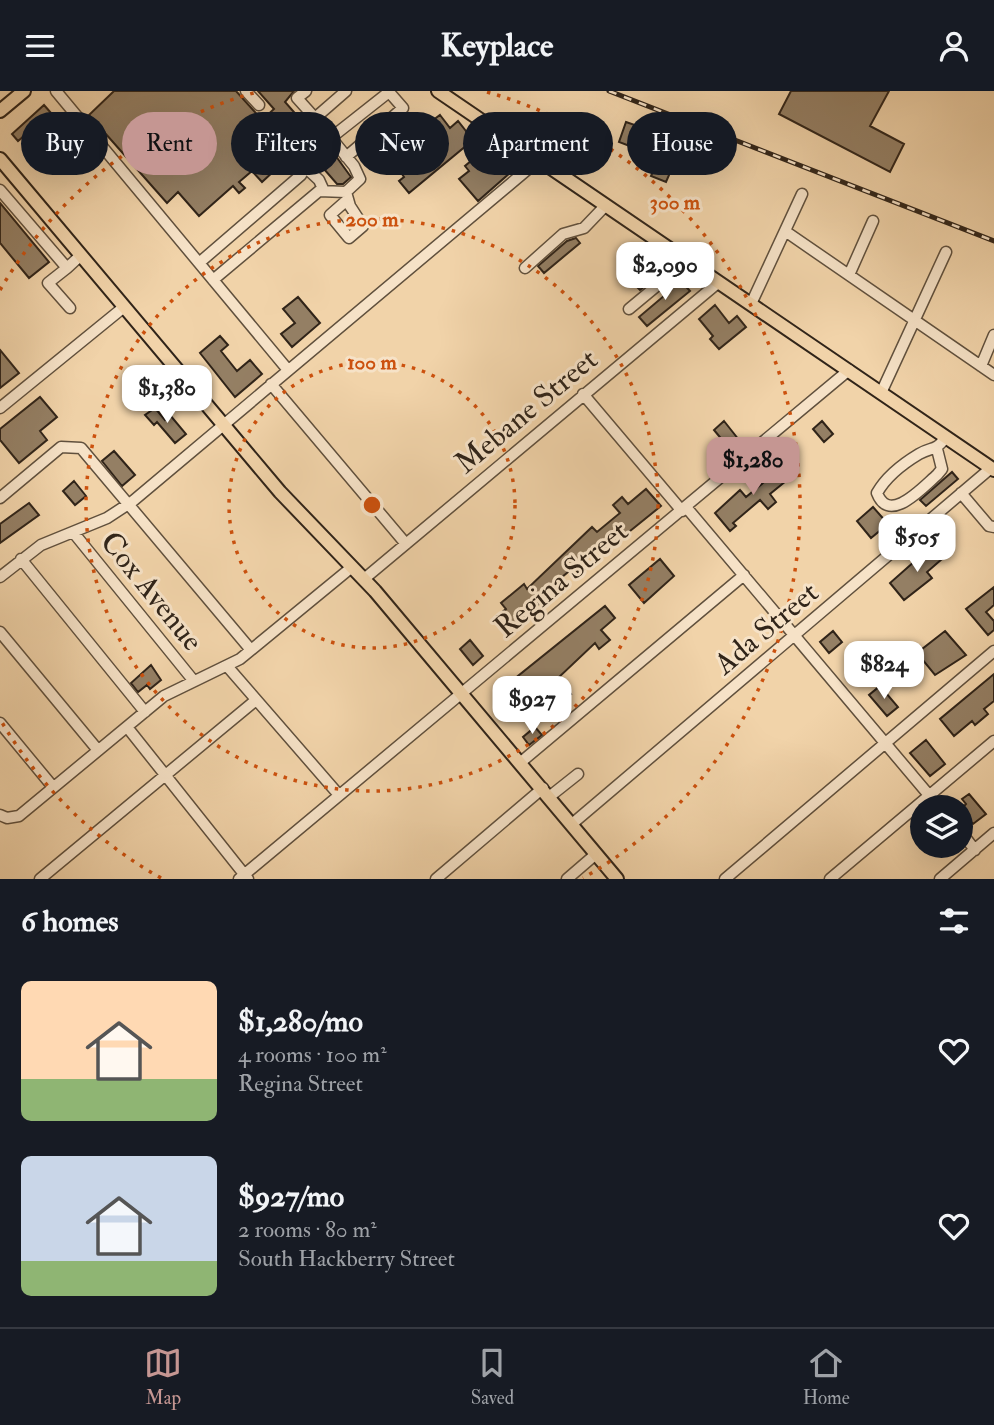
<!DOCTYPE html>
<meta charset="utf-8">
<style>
body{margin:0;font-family:"IM FELL Double Pica",serif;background:#242831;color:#f1f3f6;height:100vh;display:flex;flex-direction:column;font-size:26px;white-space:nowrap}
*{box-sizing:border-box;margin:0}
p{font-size:23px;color:#9ea1a6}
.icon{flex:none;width:38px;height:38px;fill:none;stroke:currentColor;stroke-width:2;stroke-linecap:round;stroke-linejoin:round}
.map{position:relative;height:788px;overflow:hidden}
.details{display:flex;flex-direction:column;background:#171b24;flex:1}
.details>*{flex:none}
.banner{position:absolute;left:21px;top:21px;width:952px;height:63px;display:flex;gap:14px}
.controls{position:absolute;left:910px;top:704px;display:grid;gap:14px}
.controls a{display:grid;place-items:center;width:63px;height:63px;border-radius:50%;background:#171b24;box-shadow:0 7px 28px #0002;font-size:35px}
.price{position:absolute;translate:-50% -60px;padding:0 16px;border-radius:14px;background:#fff;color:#222;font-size:23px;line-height:46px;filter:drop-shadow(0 2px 4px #0008)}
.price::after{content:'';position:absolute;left:50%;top:42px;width:21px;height:16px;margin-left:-10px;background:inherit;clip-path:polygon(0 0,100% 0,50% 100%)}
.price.active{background:#c59692;color:#111}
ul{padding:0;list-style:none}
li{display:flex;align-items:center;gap:21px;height:175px;padding:0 21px}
li span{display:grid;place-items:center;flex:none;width:196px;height:140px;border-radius:10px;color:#555}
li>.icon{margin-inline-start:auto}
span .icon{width:84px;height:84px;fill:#fffc;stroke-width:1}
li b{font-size:30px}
h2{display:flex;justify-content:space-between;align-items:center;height:84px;padding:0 21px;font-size:30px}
.chip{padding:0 24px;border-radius:32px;background:#171b24;box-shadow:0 7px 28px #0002;font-size:24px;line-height:63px}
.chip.active{background:#c59692;color:#111}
header{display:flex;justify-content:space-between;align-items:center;height:91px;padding:0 21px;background:#171b24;font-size:32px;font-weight:800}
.tabs{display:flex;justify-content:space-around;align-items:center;height:98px;border-top:2px solid #363941;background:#171b24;font-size:19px;color:#9ea1a6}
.tabs a{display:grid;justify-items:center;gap:4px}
.tabs .active{color:#c59692}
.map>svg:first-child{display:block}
</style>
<header><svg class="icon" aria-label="menu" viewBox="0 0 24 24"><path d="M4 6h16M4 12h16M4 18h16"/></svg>Keyplace<svg class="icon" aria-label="person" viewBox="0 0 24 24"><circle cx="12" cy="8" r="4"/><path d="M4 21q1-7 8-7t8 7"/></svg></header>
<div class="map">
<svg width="994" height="788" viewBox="0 0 994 788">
<rect width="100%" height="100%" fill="#f1d3a9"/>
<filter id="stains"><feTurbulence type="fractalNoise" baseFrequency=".00286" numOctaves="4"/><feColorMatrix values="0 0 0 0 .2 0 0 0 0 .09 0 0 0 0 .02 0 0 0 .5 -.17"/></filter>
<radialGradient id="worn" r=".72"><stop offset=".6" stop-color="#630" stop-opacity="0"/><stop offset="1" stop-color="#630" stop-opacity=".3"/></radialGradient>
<path fill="#947f64" stroke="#302419" stroke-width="2" d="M114 0H236L262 29 274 18 258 0H294L285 11 315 45 301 57 292 47 280 57 288 67 262 91 252 80 239 91 245 97 239 102 233 95 199 125 178 101 167 112 89 24Z
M791 0H889L870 35 904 53 890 81 779 23Z
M44 14 51 22 18 50 12 43Z
M440 24 450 37 458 30 473 49 409 102 399 90 404 86 402 83 422 67 416 61 441 40 432 30Z
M626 31 652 40 645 61 619 51Z
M53 46 69 61 49 78 37 63Z
M489 55 511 81 478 110 459 88 469 80 465 75Z
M330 57 351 86 343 93H337L317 70Z
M661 62 676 68 666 91 651 85Z
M0 112 49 171 29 187 0 152Z
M576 147 580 152 544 182 538 175 567 150Z
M655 177 660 183 640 199 635 194Z
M678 187 690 200 647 235 639 226 671 199 668 196Z
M298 206 320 232 292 256 281 243 295 232 283 218Z
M715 214 729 232 737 225 746 236 719 258 710 248 713 245 699 228Z
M220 245 228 254 221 260 237 280 250 269 262 283 235 306 200 262Z
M0 259 19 282 0 297Z
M40 306 57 326 40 340 47 349 19 372 0 349V338Z
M155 317 165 329 170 324 186 343 175 352 157 331 154 334 145 324Z
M724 330 739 349 729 357 714 339Z
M822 330 833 343 824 351 813 338Z
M114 360 135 384 122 395 102 370Z
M776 369 787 382 782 386 786 390 770 403 776 411 768 418 760 409 733 432 736 435 730 440 715 422 740 399 746 406 769 387 762 380Z
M952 381 958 388 926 415 920 409Z
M74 390 86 405 75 414 63 400Z
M646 398 661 415 614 453 603 460 599 455 583 467 589 474 579 483 574 476 555 492 558 496 505 543 493 528 506 518 501 512 524 493 527 498 592 436 597 441 620 422 613 414 622 406 628 413Z
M29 412 39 424 0 452V433Z
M873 416 888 433 871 447 857 430Z
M933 454 943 467 927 481 932 487 904 509 890 492Z
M660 468 674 485 644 512 629 494Z
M994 496V514L986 521 994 530V539L988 544 966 518Z
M605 515 615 527 601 539 610 549 599 558 595 552 558 587 571 603 560 611 544 592 514 622 502 607 517 594 513 589Z
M833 540 842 551 829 562 820 551Z
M945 540 966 564 935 584 917 562Z
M470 549 483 565 473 574 460 558Z
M151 574 161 589 150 598 147 594 138 601 131 592Z
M994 583V610L984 618 988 623 975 634 972 630 954 645 940 628Z
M880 595 898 616 887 625 869 604Z
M535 636 542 644 529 654 523 646Z
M926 649 945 673 930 685 910 662Z
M969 703 986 723 973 733 961 719 966 713 962 708Z"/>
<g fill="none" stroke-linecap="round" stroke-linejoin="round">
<defs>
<path id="minor" d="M56 0 288 279
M246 0 259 14
M306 0 297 7 315 27
M305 76 319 89 324 100
M0 99 67 177 81 164
M346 101 350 115 363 135 349 147 330 124 347 109
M785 140 994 284
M199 172 301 84 313 61 389 1 403 17 346 66
M67 177 48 192 70 217
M525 177 563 143 584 137 606 114
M849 184 873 130
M213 189 319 100 346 101 360 88 354 75 315 27 346 0
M751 213 802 103
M629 218 688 169
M981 275 994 244
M271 293 406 453
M881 302 946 161
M583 303 682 420
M0 317 124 216
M937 358 942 378 937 384C922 397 889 434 877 402 886 386 904 372 919 363 933 355 935 361 946 346
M961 402 989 435 994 436
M0 407 61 356 81 357 251 559
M686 416 939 716
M73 441 193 589
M21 468 145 621
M0 486 41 454 107 427 133 410 540 68
M364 488 719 191
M0 541 97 658
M227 575 339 704
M0 632 53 696
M127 636 248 788
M521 671 744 484
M549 706 578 683
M0 724 7 727 19 725 164 605 240 568 352 476
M572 733 991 377
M961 741 975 759
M40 788 256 609
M239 788 849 279
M436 788 543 697
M567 788 596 763
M725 788 994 560
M830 788 994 650
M940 788 994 742"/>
<path id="major" d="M438 0 994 379
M0 20 24 0
M0 68 280 401 375 500 617 788"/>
</defs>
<use href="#minor" stroke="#60503d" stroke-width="13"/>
<use href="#major" stroke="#302419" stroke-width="16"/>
<use href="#minor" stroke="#f6e2c7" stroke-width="10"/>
<use href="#major" stroke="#f1d3a9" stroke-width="12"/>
<defs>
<path id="rail" d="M609 0 994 150"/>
</defs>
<use href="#rail" stroke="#302419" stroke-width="5"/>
<use href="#rail" stroke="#f6e2c7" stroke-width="2.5" stroke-dasharray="8" stroke-linecap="butt"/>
</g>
<g fill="none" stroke="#cc510e" stroke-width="3.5" stroke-dasharray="3.5 7">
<circle cx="372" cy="414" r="143"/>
<circle cx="372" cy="414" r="286"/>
<path d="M161 787A429 429 0 0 1 0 628M0 199A429 429 0 0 1 257 1M487 1A429 429 0 0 1 583 787"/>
</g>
<g text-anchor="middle" stroke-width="6" stroke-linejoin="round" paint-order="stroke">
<g font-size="30" fill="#302419" stroke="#f6e2c7">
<text transform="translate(526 320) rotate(-40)" y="10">Mebane Street</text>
<text transform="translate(561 488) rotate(-40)" y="10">Regina Street</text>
<text transform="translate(152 500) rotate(51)" y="10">Cox Avenue</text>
<text transform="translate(766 537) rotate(-40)" y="10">Ada Street</text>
</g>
</g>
<circle cx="372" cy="414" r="10" fill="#cc510e" stroke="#f6e2c7" stroke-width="3.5"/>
<g font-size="21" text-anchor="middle" font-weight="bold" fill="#cc510e" stroke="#f6e2c7" stroke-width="6" stroke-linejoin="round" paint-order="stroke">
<text x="675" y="118">300 m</text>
<text x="372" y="135">200 m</text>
<text x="372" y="278">100 m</text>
</g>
<rect width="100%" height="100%" filter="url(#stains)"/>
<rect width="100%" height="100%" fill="url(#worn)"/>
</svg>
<div class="controls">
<a><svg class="icon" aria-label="layers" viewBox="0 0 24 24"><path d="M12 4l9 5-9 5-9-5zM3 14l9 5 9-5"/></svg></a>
</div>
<b class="price" style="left:665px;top:211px">$2,090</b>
<b class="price" style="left:167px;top:334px">$1,380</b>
<b class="price active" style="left:753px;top:406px">$1,280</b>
<b class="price" style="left:917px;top:483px">$505</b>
<b class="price" style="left:884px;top:610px">$824</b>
<b class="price" style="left:532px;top:645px">$927</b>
<div class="banner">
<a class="chip">Buy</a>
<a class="chip active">Rent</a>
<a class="chip">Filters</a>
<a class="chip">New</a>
<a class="chip">Apartment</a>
<a class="chip">House</a>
</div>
</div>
<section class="details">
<h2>6 homes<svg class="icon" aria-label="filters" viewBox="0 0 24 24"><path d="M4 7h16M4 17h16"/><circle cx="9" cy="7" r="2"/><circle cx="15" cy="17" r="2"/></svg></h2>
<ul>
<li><span style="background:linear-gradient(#ffd9b3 70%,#8fb573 0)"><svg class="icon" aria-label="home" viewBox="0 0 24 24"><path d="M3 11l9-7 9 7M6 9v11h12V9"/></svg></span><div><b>$1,280/mo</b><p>4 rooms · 100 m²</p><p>Regina Street</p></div><svg class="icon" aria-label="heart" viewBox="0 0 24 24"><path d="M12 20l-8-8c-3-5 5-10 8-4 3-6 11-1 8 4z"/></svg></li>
<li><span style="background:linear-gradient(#c9d6e8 75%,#8fb573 0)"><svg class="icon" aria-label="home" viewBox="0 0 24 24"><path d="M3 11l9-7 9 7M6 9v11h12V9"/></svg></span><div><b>$927/mo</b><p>2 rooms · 80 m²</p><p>South Hackberry Street</p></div><svg class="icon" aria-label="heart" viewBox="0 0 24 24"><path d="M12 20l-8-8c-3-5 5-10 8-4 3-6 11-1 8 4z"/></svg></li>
</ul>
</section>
<nav class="tabs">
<a class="active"><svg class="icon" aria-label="map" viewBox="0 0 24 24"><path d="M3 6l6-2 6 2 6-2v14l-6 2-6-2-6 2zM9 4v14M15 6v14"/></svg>Map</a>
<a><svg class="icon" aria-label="saved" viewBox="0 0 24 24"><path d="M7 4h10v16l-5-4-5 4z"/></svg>Saved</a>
<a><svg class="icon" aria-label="home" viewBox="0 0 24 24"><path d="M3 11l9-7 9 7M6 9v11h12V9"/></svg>Home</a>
</nav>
